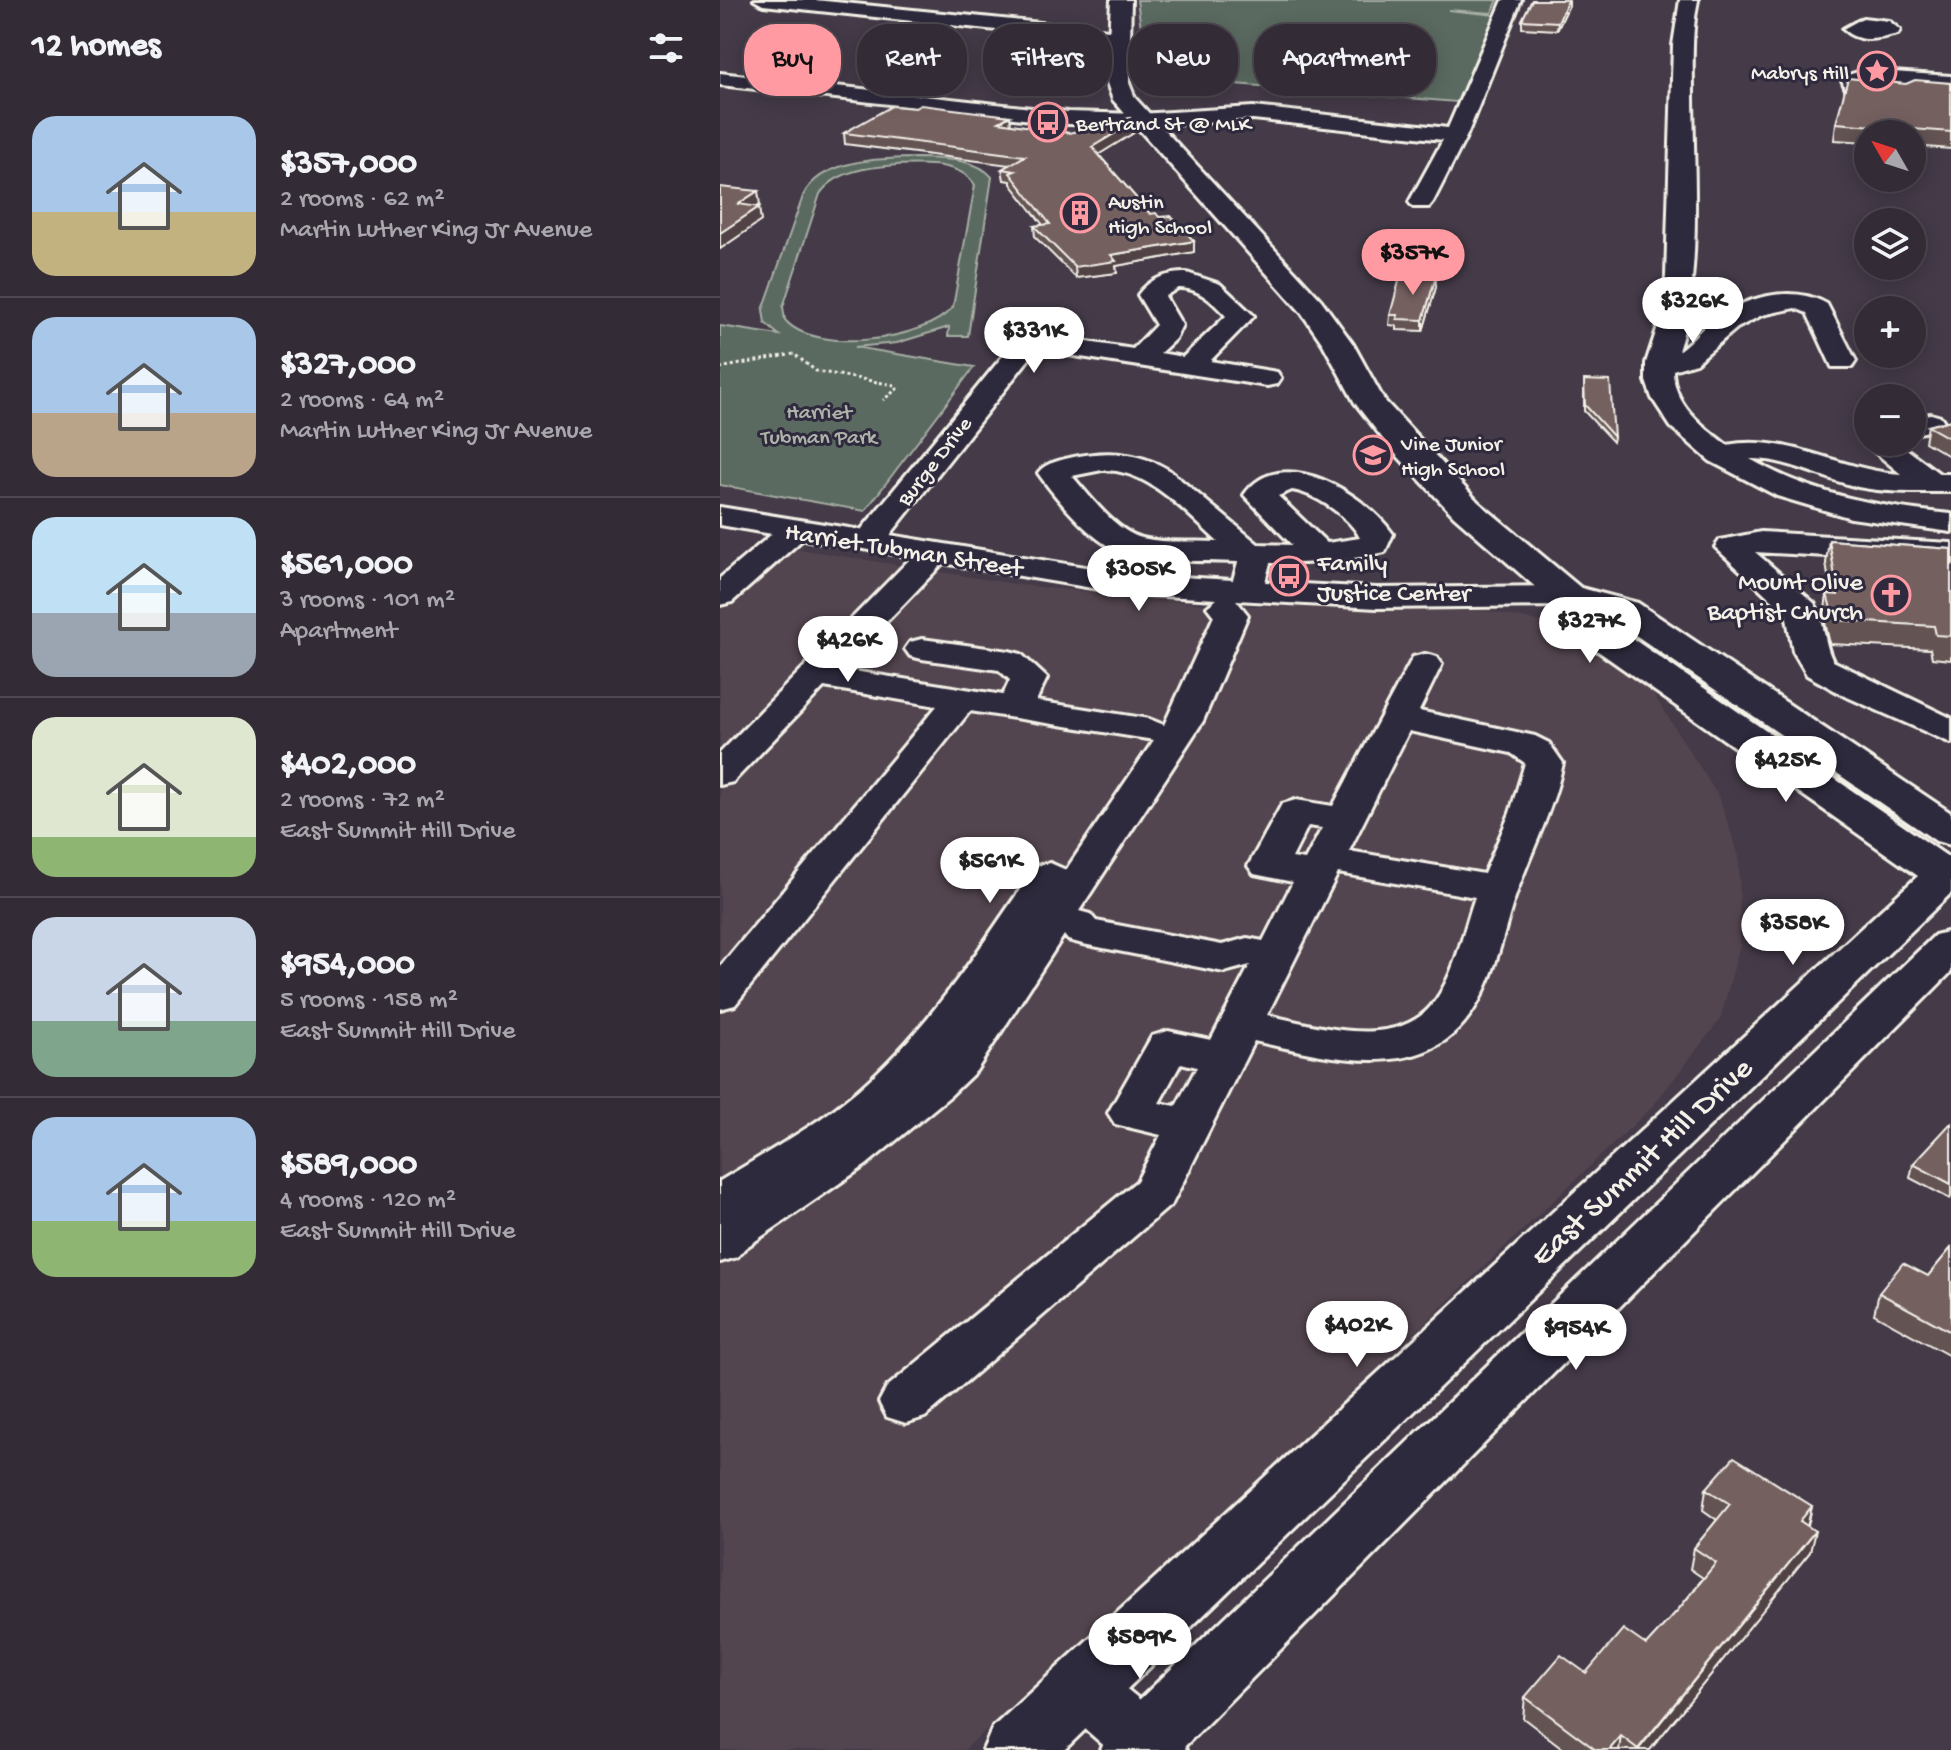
<!DOCTYPE html>
<meta charset="utf-8">
<style>
body{margin:0;font-family:"Gochi Hand",sans-serif;background:#3e3842;color:#f1f3f6;height:100vh;display:flex;flex-direction:column;font-size:30px;white-space:nowrap}
*{box-sizing:border-box;margin:0}
p{font-size:26px;color:#a9a7ad}
.icon{flex:none;width:44px;height:44px;fill:none;stroke:currentColor;stroke-width:2;stroke-linecap:round;stroke-linejoin:round}
.map{position:relative;flex:1;overflow:hidden}
.side{display:flex;flex-direction:column;background:#332c36;width:720px}
.side>*{flex:none}
.hud{position:absolute;left:24px;top:24px;width:760px;height:72px;display:flex;gap:16px}
.needle{width:52px;rotate:309deg}
.fabs{position:absolute;left:1134px;top:120px;display:grid;gap:16px}
.fabs a{display:grid;place-items:center;width:72px;height:72px;border-radius:50%;background:#332c36;box-shadow:0 4px 20px #0003,0 0 0 2px #4e4851;font-size:40px}
.price{position:absolute;translate:-50% -68px;padding:0 18px;border-radius:28px;background:#fff;color:#222;font-size:26px;line-height:52px;filter:drop-shadow(0 2px 4px #0008)}
.price::after{content:'';position:absolute;left:50%;top:48px;width:24px;height:18px;margin-left:-12px;background:inherit;clip-path:polygon(0 0,100% 0,50% 100%)}
.price.active{background:#ff9aa2;color:#111}
ul{padding:0;list-style:none}
li{display:flex;align-items:center;gap:24px;height:200px;padding:0 32px}
li+li{border-top:2px solid #4e4851}
li span{display:grid;place-items:center;flex:none;width:224px;height:160px;border-radius:24px;color:#555}
li>.icon{margin-inline-start:auto}
span .icon{width:96px;height:96px;fill:#fffc;stroke-width:1}
li b{font-size:34px}
h2{display:flex;justify-content:space-between;align-items:center;height:96px;padding:0 32px;font-size:34px}
.chip{padding:0 28px;border-radius:32px;background:#332c36;box-shadow:0 4px 20px #0003,0 0 0 2px #4e4851;font-size:28px;line-height:72px}
.chip.active{background:#ff9aa2;color:#111}
main{display:flex;flex:1;min-height:0}
.map>svg:first-child{display:block}
</style>
<main>
<section class="side">
<h2>12 homes<svg class="icon" aria-label="filters" viewBox="0 0 24 24"><path d="M4 7h16M4 17h16"/><circle cx="9" cy="7" r="2"/><circle cx="15" cy="17" r="2"/></svg></h2>
<ul>
<li><span style="background:linear-gradient(#a9c7e8 60%,#c2b280 0)"><svg class="icon" aria-label="home" viewBox="0 0 24 24"><path d="M3 11l9-7 9 7M6 9v11h12V9"/></svg></span><div><b>$357,000</b><p>2 rooms · 62 m²</p><p>Martin Luther King Jr Avenue</p></div></li>
<li><span style="background:linear-gradient(#a9c7e8 60%,#b9a48a 0)"><svg class="icon" aria-label="home" viewBox="0 0 24 24"><path d="M3 11l9-7 9 7M6 9v11h12V9"/></svg></span><div><b>$327,000</b><p>2 rooms · 64 m²</p><p>Martin Luther King Jr Avenue</p></div></li>
<li><span style="background:linear-gradient(#bfe0f5 60%,#9aa5b1 0)"><svg class="icon" aria-label="home" viewBox="0 0 24 24"><path d="M3 11l9-7 9 7M6 9v11h12V9"/></svg></span><div><b>$561,000</b><p>3 rooms · 101 m²</p><p>Apartment</p></div></li>
<li><span style="background:linear-gradient(#dfe7d0 75%,#8fb573 0)"><svg class="icon" aria-label="home" viewBox="0 0 24 24"><path d="M3 11l9-7 9 7M6 9v11h12V9"/></svg></span><div><b>$402,000</b><p>2 rooms · 72 m²</p><p>East Summit Hill Drive</p></div></li>
<li><span style="background:linear-gradient(#c9d6e8 65%,#7fa58c 0)"><svg class="icon" aria-label="home" viewBox="0 0 24 24"><path d="M3 11l9-7 9 7M6 9v11h12V9"/></svg></span><div><b>$954,000</b><p>5 rooms · 158 m²</p><p>East Summit Hill Drive</p></div></li>
<li><span style="background:linear-gradient(#a9c7e8 65%,#8fb573 0)"><svg class="icon" aria-label="home" viewBox="0 0 24 24"><path d="M3 11l9-7 9 7M6 9v11h12V9"/></svg></span><div><b>$589,000</b><p>4 rooms · 120 m²</p><p>East Summit Hill Drive</p></div></li>
</ul>
</section>
<div class="map">
<svg width="1231" height="1750" viewBox="0 0 1231 1750">
<rect width="100%" height="100%" fill="#443a48"/>
<filter id="ink" filterUnits="userSpaceOnUse"><feTurbulence type="fractalNoise" baseFrequency=".0125" numOctaves="2"/><feDisplacementMap in="SourceGraphic" scale="16" xChannelSelector="R" yChannelSelector="G"/><feConvolveMatrix kernelMatrix="1 2 1 2 8 2 1 2 1" color-interpolation-filters="sRGB"/></filter>
<g filter="url(#ink)">
<path fill="#524550" d="M67 547 301 585 493 605 767 611 848 627 923 678 999 797 1019 856 1020 945 1000 1020 932 1107 600 1423 244 1750H0V610Z"/>
<path fill="#5a6a61" stroke="#a7aea4" stroke-width="2" fill-rule="evenodd" d="M417 0H778L772 13 728 10 776 15 749 103 428 77Z
M200 158C224 159 256 158 272 177L248 336H228L229 327 177 343 135 347 254 367 145 511 0 485V326L59 335 45 323 43 310 83 196C100 158 165 158 200 158ZM177 165C201 164 240 161 255 185L233 307C205 341 95 355 65 320L63 307 100 194C116 170 151 167 177 165Z"/>
<g fill="none" stroke-linecap="round" stroke-linejoin="round">
<defs>
<path id="minor" d="M34 0H95L399 31 408 37 399 43 43 5Z
M783 0H801L747 135 713 202 709 207H693L689 202 723 140 533 119 419 126 348 124 0 85V73L348 112 419 114 533 107 728 128Z
M960 0H978C971 33 973 66 973 99 974 174 982 280 958 351 970 343 979 331 990 322 1022 298 1071 283 1107 304L1136 361 1132 367H1112L1087 313 1075 308 1042 315 1017 328 976 363 953 370C953 405 982 426 1007 445 1068 433 1121 471 1181 474L1143 442 1148 436V442H1177L1220 474H1231V492C1200 492 1168 493 1138 487 1102 479 1067 458 1030 459 1092 495 1160 507 1231 514V532L1131 518 1057 496 990 461 951 427 932 398 926 381V363L940 320 946 277 953 45Z
M1143 18 1169 21 1180 30 1178 34C1158 39 1139 44 1123 29Z
M1144 70 1231 76V88L1146 82 1143 83 1176 86 1186 92 1176 98 1127 92 1122 80 1125 76Z
M467 273 500 284 534 316 490 361 557 372 561 378 557 384 547 386 316 350 170 535 408 574 513 580 518 562C479 560 436 564 399 551 371 541 335 497 318 473 324 464 335 462 345 459 382 450 416 450 449 470L538 544 572 545 524 495C561 441 646 495 673 534L665 552C627 561 589 564 550 563L545 582 657 588 848 586 860 589 864 596 860 603 848 606 657 608 516 600 528 615 483 721 359 911 370 914 376 921 502 945 527 938 543 941 573 882 534 874 528 866 562 804 576 800 613 806 693 657 705 654 717 657 722 664 699 711 815 736 829 743 843 763 839 780C827 824 806 863 792 906 780 946 771 992 743 1024 693 1083 599 1055 534 1041L452 1204 205 1417 186 1423 167 1417 159 1402 167 1387 417 1181 441 1135 395 1124 388 1113 432 1036 448 1031 491 1040 530 965 504 972 363 944 348 940 344 935 256 1071 230 1096 146 1165 25 1248 17 1257 0 1262V1181C47 1152 96 1126 138 1090 210 1028 262 945 316 866L330 863 346 870 434 740 250 711 15 1005 0 1009V967L217 706 104 687 13 782 0 785V753L192 557 83 539 12 602 0 605V578L52 534 0 525V507L141 530 300 335 309 333 413 349 436 325 418 295C430 278 447 273 467 273ZM458 288C478 287 493 302 506 316L463 357 440 353 455 339 462 325 445 296ZM382 470C429 469 465 512 498 542 474 540 446 544 422 538 395 531 370 496 352 476ZM572 490C595 493 631 518 640 538L607 543 558 496ZM223 563 408 594 497 599 487 607 494 616 444 725 429 719 316 701 327 678 301 654 289 651 202 639 190 642 185 649 190 656 202 659 279 670 290 680 283 695 121 669ZM689 731 791 753 805 763 790 813 764 874 629 851ZM588 826 602 828 585 860 572 858ZM618 873 755 897C743 931 736 972 715 1001 679 1052 598 1026 547 1015ZM461 1063 477 1067 456 1106 439 1103Z
M1211 414 1221 417 1225 423 1221 429 1192 434V416Z
M1041 532 1231 543V563L1035 552 1094 603C1105 620 1103 643 1113 661L1231 718V743L1125 696 1087 675 1073 651 1066 613 995 547 1000 540Z
M360 1659 381 1668 457 1730 466 1750H389L339 1706 330 1687 339 1668Z"/>
<path id="major" d="M391 0H411L409 83 415 98 601 300 633 344 664 400 758 502 861 588 918 603 1231 813V845L1216 841 892 619 880 616 1228 857 1231 856V893L344 1750H263L273 1727 1198 876 858 637 835 604 734 516 671 449 635 403 603 344 581 312 393 100 387 83Z
M1231 931V972L461 1750H381L391 1727 1215 935Z"/>
</defs>
<use href="#minor" stroke="#f4f1e8" stroke-width="6"/>
<use href="#major" stroke="#f4f1e8" stroke-width="6"/>
<path stroke="#f4f1e8" stroke-width="3" stroke-dasharray="3 3" stroke-linecap="butt" d="M0 368 74 354 96 371 174 385 177 389 163 400"/>
<use href="#minor" fill="#2f2a3d" fill-rule="evenodd"/>
<use href="#major" fill="#2f2a3d" fill-rule="evenodd"/>
</g>
<path fill="#645353" stroke="#f4f1e8" stroke-width="2" d="M812 0H849V5L837 30 802 28V20Z
M1231 83V149L1192 146V134H1148V142L1114 140 1116 123 1186 84Z
M195 108 290 116V124L349 133 412 134 378 154 430 214 439 217 474 241V252L396 266 397 273 356 278 315 237 314 226 323 225 291 184V181L284 180 282 169 290 165 125 144 124 133Z
M716 287 703 331 677 330V326L669 325 670 315Z
M864 380 894 437 893 442 864 411Z
M1231 420V457L1205 442 1208 426Z
M1109 540 1231 549V660L1212 658 1210 649 1110 644 1104 618 1107 594 1111 595 1106 563Z
M1231 1124V1197L1230 1199 1190 1178 1193 1164Z
M1231 1248V1352L1228 1355 1154 1314 1159 1293 1208 1276Z
M986 1489 1092 1506 1088 1526 1090 1552 930 1750H845L803 1718 805 1697 866 1673 926 1645 958 1610 983 1578 970 1569 974 1548 997 1520 983 1510Z"/>
<path fill="#514344" stroke="#f4f1e8" stroke-width="2" d="M848 0H849V5L837 30 838 22Z
M290 116 291 126 279 122Z
M412 123V134L373 158 372 147Z
M38 191 40 205 20 218 18 204Z
M39 207 41 221 0 249V233Z
M474 241V252L396 266 397 273 356 278 355 267 391 255Z
M716 276V287L703 331V320Z
M1092 1506 1087 1527 1080 1521Z
M1095 1531 1090 1552 930 1750H918Z
M901 1736 899 1750H889Z"/>
<path fill="#746061" stroke="#f4f1e8" stroke-width="2" d="M812 0H848L838 22 802 20Z
M1128 78 1186 84 1195 80 1231 83V132L1116 123Z
M201 105 290 116 279 122 349 133 410 118 412 123 372 147 430 214 436 213 439 217 451 216 474 241 391 255 396 261 355 267 314 226 330 224 290 173 295 171 282 169 305 156 124 133 172 106 195 108Z
M0 187 38 191 18 204 39 207 0 233Z
M681 274 716 276 703 320 677 319 678 315H670Z
M864 380 890 381 894 437 865 405Z
M1231 420V439L1208 426Z
M1109 540 1231 549V636L1216 635 1214 626 1114 620 1107 594 1118 595Z
M1230 1124H1231V1184L1193 1164Z
M1231 1248V1332L1159 1293 1183 1263 1208 1276Z
M1014 1457 1092 1506 1080 1521 1095 1531 918 1749 901 1736 889 1750H876L805 1697 841 1655 866 1673 903 1629 926 1645 958 1610 996 1563 974 1548 1010 1504 986 1489Z"/>
</g>
<defs>
<symbol id="sight-ring" viewBox="-11 -11 22 22"><circle r="9.5" fill="#2f2a3d" stroke="#ff9aa2" stroke-width="1.5"/><path d="M0-6L1.8-2.2L6-1.7L2.9 1.2L3.7 5.4L0 3.3L-3.7 5.4L-2.9 1.2L-6-1.7L-1.8-2.2Z" fill="#ff9aa2"/></symbol>
<symbol id="bus-ring" viewBox="-11 -11 22 22"><circle r="9.5" fill="#2f2a3d" stroke="#ff9aa2" stroke-width="1.5"/><path d="M-5-6H5V4H4V6H2V4H-2V6H-4V4H-5ZM-3.5-4V0h7V-4ZM-3.5 1.2v1.5H-2V1.2ZM2 1.2v1.5H3.5V1.2Z" fill="#ff9aa2"/></symbol>
<symbol id="building-ring" viewBox="-11 -11 22 22"><circle r="9.5" fill="#2f2a3d" stroke="#ff9aa2" stroke-width="1.5"/><path d="M-4-6H4V6H1V3H-1V6H-4ZM-2.5-4.3h1.7v1.8h-1.7ZM.8-4.3h1.7v1.8H.8ZM-2.5-1h1.7V.8h-1.7ZM.8-1h1.7V.8H.8Z" fill="#ff9aa2"/></symbol>
<symbol id="school-ring" viewBox="-11 -11 22 22"><circle r="9.5" fill="#2f2a3d" stroke="#ff9aa2" stroke-width="1.5"/><path d="M0-5L7-2L0 1L-7-2ZM-4 1L0 2.5L4 1V4Q0 6-4 4Z" fill="#ff9aa2"/></symbol>
<symbol id="church-ring" viewBox="-11 -11 22 22"><circle r="9.5" fill="#2f2a3d" stroke="#ff9aa2" stroke-width="1.5"/><path d="M-1.2-6h2.4v3.5h3.3v2.4h-3.3V6h-2.4V-.1h-3.3v-2.4h3.3Z" fill="#ff9aa2"/></symbol>
</defs>
<g fill-rule="evenodd">
<use href="#sight-ring" x="1135" y="49" width="44" height="44"/>
<use href="#bus-ring" x="306" y="100" width="44" height="44"/>
<use href="#building-ring" x="338" y="191" width="44" height="44"/>
<use href="#school-ring" x="631" y="433" width="44" height="44"/>
<use href="#bus-ring" x="547" y="554" width="44" height="44"/>
<use href="#church-ring" x="1149" y="573" width="44" height="44"/>
</g>
<g text-anchor="middle" stroke-width="6" stroke-linejoin="round" paint-order="stroke">
<g font-size="22" fill="#f4f1e8" stroke="#2f2a3d" text-anchor="start">
<text x="1129" y="79" text-anchor="end">Mabrys Hill</text>
<text x="356" y="130">Bertrand St @ MLK</text>
<text x="388" y="208">Austin<tspan x="388" dy="25">High School</tspan></text>
<text x="681" y="450">Vine Junior<tspan x="681" dy="25">High School</tspan></text>
</g>
<g font-size="22" fill="#afb4ab" stroke="#2f2a3d">
<text x="99" y="418">Harriet<tspan x="99" dy="25">Tubman Park</tspan></text>
</g>
<g font-size="22" fill="#f4f1e8" stroke="#2f2a3d">
<text transform="translate(213 460) rotate(-52)" y="8">Burge Drive</text>
</g>
<g font-size="26" fill="#f4f1e8" stroke="#2f2a3d">
<text transform="translate(184 548) rotate(9)" y="9">Harriet Tubman Street</text>
</g>
<g font-size="26" fill="#f4f1e8" stroke="#2f2a3d" text-anchor="start">
<text x="597" y="570">Family<tspan x="597" dy="30">Justice Center</tspan></text>
<text x="1143" y="589" text-anchor="end">Mount Olive<tspan x="1143" dy="30">Baptist Church</tspan></text>
</g>
<g font-size="32" fill="#f4f1e8" stroke="#2f2a3d">
<text transform="translate(920 1160) rotate(-43)" y="11">East Summit Hill Drive</text>
</g>
</g>
</svg>
<div class="fabs">
<a><svg class="needle" viewBox="-14 -14 28 28"><path d="M0-13l5 13h-10z" fill="#e53935"/><path d="M0 13l5-13h-10z" fill="#a9a7ad"/></svg></a>
<a><svg class="icon" aria-label="layers" viewBox="0 0 24 24"><path d="M12 4l9 5-9 5-9-5zM3 14l9 5 9-5"/></svg></a>
<a>+</a>
<a>−</a>
</div>
<b class="price active" style="left:693px;top:297px">$357K</b>
<b class="price" style="left:973px;top:345px">$326K</b>
<b class="price" style="left:314px;top:375px">$331K</b>
<b class="price" style="left:419px;top:613px">$305K</b>
<b class="price" style="left:870px;top:665px">$327K</b>
<b class="price" style="left:128px;top:684px">$426K</b>
<b class="price" style="left:1066px;top:804px">$425K</b>
<b class="price" style="left:270px;top:905px">$561K</b>
<b class="price" style="left:1073px;top:967px">$358K</b>
<b class="price" style="left:637px;top:1369px">$402K</b>
<b class="price" style="left:856px;top:1372px">$954K</b>
<b class="price" style="left:420px;top:1681px">$589K</b>
<div class="hud">
<a class="chip active">Buy</a>
<a class="chip">Rent</a>
<a class="chip">Filters</a>
<a class="chip">New</a>
<a class="chip">Apartment</a>
</div>
</div>
</main>
